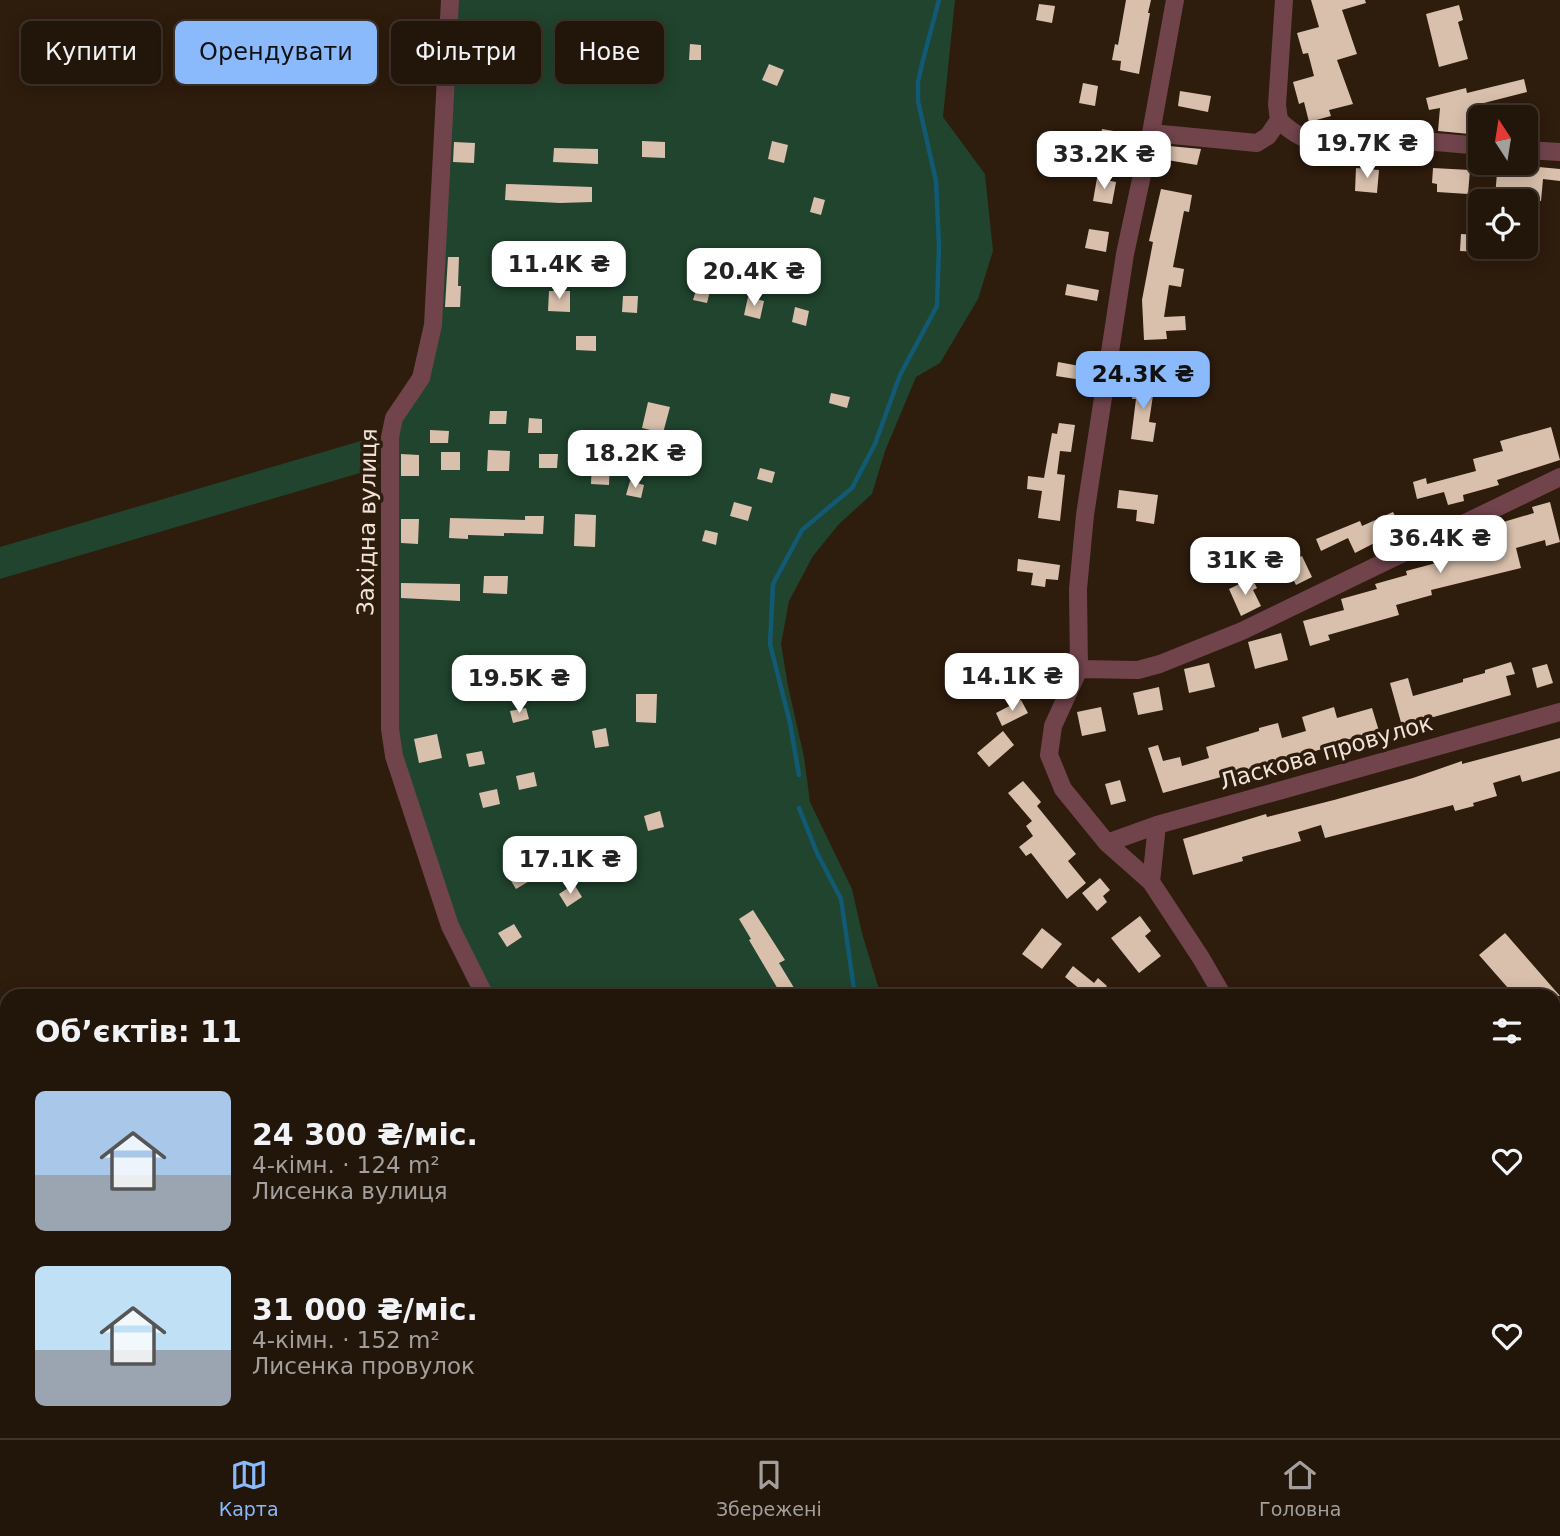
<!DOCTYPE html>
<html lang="uk">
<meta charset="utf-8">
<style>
body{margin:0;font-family:"DejaVu Sans",sans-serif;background:#2e2218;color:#f1f3f6;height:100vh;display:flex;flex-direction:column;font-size:26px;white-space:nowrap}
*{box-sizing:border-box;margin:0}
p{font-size:23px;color:#a29f9c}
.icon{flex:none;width:38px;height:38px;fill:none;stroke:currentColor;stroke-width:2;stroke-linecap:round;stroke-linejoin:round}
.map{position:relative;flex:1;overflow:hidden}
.drawer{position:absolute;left:0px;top:989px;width:1561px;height:450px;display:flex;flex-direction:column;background:#22150a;border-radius:21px 21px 0 0;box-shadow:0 4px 18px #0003,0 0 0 2px #3f342b}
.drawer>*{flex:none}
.guide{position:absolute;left:21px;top:21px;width:700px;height:63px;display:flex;gap:14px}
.needle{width:46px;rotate:348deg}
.buttons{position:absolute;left:1468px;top:105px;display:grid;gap:14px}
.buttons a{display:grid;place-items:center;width:70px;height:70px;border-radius:10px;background:#22150a;box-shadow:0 4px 18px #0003,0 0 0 2px #3f342b;font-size:35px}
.price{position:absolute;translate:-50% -60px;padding:0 16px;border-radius:14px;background:#fff;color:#222;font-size:23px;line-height:46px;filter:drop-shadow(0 2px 4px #0008)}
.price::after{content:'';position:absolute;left:50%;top:42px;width:21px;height:16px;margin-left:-10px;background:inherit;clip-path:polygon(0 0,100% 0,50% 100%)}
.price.active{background:#8abafc;color:#111}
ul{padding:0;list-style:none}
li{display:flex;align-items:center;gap:21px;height:175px;padding:0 35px}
li span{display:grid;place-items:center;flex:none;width:196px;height:140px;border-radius:10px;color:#555}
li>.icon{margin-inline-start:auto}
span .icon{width:84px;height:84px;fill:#fffc;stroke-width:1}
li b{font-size:30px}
h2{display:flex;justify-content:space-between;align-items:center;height:84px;padding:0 35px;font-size:30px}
.tag{padding:0 24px;border-radius:10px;background:#22150a;box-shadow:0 4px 18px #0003,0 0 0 2px #3f342b;font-size:24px;line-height:63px}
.tag.active{background:#8abafc;color:#111}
.menu{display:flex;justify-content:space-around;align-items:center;height:98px;border-top:2px solid #3f342b;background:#22150a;font-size:19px;color:#a29f9c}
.menu a{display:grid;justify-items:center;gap:4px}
.menu .active{color:#8abafc}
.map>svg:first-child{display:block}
</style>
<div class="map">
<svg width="1560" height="1438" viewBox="0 0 1560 1438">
<rect width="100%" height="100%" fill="#2e1c0d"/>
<path fill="#20442e" d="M455 0H955L943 117 985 174 993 251 978 299 940 363 916 377 885 451 872 494 839 524 813 556 789 601 781 644 788 686 804 757 810 802 852 889 862 933 881 996H492L455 925 395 731 396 438 399 420 426 381Z
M371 438 380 467 0 579V547Z
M433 1432H565L561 1438H433Z
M957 1432H1287L1293 1438H965Z"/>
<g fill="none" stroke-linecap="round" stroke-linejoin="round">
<path stroke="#125974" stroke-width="4.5" d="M799 775 790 723 770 644 773 584 802 530 852 488 875 444 900 375 937 306 939 246 936 181 918 101V82L923 60 939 0
M799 808 817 853 841 899 855 996
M1251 1432 1255 1438"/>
</g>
<path fill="#d9c0ad" d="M1126 0H1151L1148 13H1150L1139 74 1120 70 1121 61 1112 60 1115 44 1118 45Z
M1311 0H1365L1366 3 1342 10 1357 54 1337 60 1353 104 1329 110 1331 116 1309 122 1304 102 1299 104 1293 82 1314 76 1308 53 1303 54 1297 33 1319 27Z
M1039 4 1055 6 1052 23 1036 20Z
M1459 5 1463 20 1458 22 1468 59 1439 67 1426 14Z
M493 32 508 33V48H492Z
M460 33 471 34 470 50H459Z
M690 44 701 45V60H689Z
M769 64 784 70 777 86 762 80Z
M1524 79 1527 92 1480 104V135L1438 131 1440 108 1429 110 1426 98 1466 88 1467 93Z
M1083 83 1098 86 1095 106 1079 103Z
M1180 91 1211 96 1208 112 1178 106Z
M1102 129 1125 133 1122 150 1099 146Z
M642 141 665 142V158L642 157Z
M772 141 788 145 784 163 768 159Z
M454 142 475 143 474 163 453 162Z
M1169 146 1201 149 1197 165 1167 160Z
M554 148 598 149V164L553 162Z
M1528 166 1560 169V181L1543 179 1541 201 1495 197 1497 173 1527 176Z
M1356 168 1379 170 1377 193 1355 191Z
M1433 168 1470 170 1468 194 1437 192V184L1432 183Z
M1097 178 1116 182 1112 204 1093 201Z
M506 184 592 187V202L560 203 505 200Z
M1161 189 1192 195 1189 212 1184 211 1173 267 1184 269 1181 287 1169 285 1164 317 1185 316 1186 330 1166 331 1167 339 1144 340 1142 300 1153 242 1149 241Z
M814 197 825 200 821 215 810 212Z
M1089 229 1109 232 1106 252 1085 248Z
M1461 234 1480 235V252L1460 251Z
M448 257H459L458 286H461L460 307H445Z
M764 257 779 261 775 274 760 271Z
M806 267 817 270 814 284 802 281Z
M698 284 711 287 707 303 693 300Z
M1067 284 1099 290 1097 301 1065 295Z
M549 291H570V312L548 311Z
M623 296H638L637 313 622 312Z
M748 297 764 301 760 319 744 315Z
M795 307 809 311 806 326 792 322Z
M576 336H596V351L576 350Z
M1058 362 1085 367 1082 380 1056 376Z
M1135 379 1155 382 1149 422 1156 423 1153 442 1131 439 1136 399H1132Z
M831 393 850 397 847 408 829 403Z
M648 402 670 407 663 433 642 428Z
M490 411H507L506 424H489Z
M529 418 542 419V433H528Z
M1059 423 1075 425 1071 452 1060 451 1057 474 1065 475 1060 521 1038 518 1042 491 1027 489 1028 476 1044 478 1052 433 1057 434Z
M1551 427 1560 460 1497 480 1499 485 1463 495 1464 501 1448 505 1444 492 1417 499 1413 482 1426 478 1427 484 1476 471 1473 459 1503 451 1500 441Z
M430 430 449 431 448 443H430Z
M488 450 510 451 509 471H487Z
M441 452H460V470H441Z
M401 454 419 455V476H401Z
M539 454H558L557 468H539Z
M592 459H610L609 485 591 484Z
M760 468 775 472 772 483 757 479Z
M630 481 644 485 641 498 626 495Z
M1119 490 1158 495 1154 524 1136 521 1137 510 1117 508Z
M734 502 752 507 748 521 730 516Z
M1550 502 1560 542 1546 546 1545 540 1516 548 1521 568 1431 590 1432 595 1396 605 1399 615 1328 635 1330 640 1310 646 1303 621 1344 610 1341 599 1377 589 1375 584 1407 575 1406 571 1436 563 1435 557 1470 547 1469 543 1503 533 1500 523 1534 513 1532 507Z
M1393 512 1403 532 1387 540 1386 537 1355 553 1348 538 1321 551 1316 539 1360 521 1362 526Z
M575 514 596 515 595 547 574 546Z
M525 516H544L543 534 504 533V536L468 535V539L449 538 450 518 525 520Z
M401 519H419L418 544 401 543Z
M705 530 718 533 716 545 702 541Z
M1302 556 1312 577 1296 585 1285 564Z
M1018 559 1060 565 1058 580 1046 579 1045 587 1031 585 1033 573 1017 571Z
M484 576H508L507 594 483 593Z
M1252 578 1257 588 1253 590 1261 606 1241 616 1229 589Z
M401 583 460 584V601L401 598Z
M1281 633 1288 660 1255 669 1248 642Z
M1511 662 1515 674 1506 676 1511 695 1402 726 1390 683 1408 678 1413 696 1463 682V679L1485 673V670Z
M1209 663 1215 687 1189 693 1184 669Z
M1547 664 1553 683 1537 688 1532 668Z
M1159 687 1163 710 1138 715 1133 693Z
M636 694H657L656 723 636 722Z
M1021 700 1028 713 1002 726 996 713Z
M1101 707 1106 731 1082 736 1077 712Z
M1334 707 1337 718 1372 708 1379 731 1344 741V743L1163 793 1148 748 1158 745 1163 761 1180 757 1182 766 1209 758 1206 747 1259 731V728L1278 723 1282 738 1306 731 1302 717Z
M526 708 529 719 513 723 510 711Z
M606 728 609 746 595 748 592 731Z
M1003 731 1014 745 989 767 977 753Z
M437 734 442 758 419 763 414 739Z
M1560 738V771L1522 782 1520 775 1493 783 1497 796 1473 803 1474 806 1455 811 1453 805 1325 838 1321 825 1298 832 1301 841 1242 857 1243 861 1193 875 1183 839 1266 814 1267 817 1334 800 1413 778 1462 761V764Z
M482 751 485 764 469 767 466 754Z
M534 772 537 786 519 790 516 776Z
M1120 780 1126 801 1111 805 1105 784Z
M1023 781 1041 802 1037 806 1076 854 1068 861 1086 883 1067 899 1031 853 1026 856 1019 847 1033 836 1026 826 1032 821 1008 793Z
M497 789 500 804 483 808 479 793Z
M660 811 664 827 648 831 644 816Z
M523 867 531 880 516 889 508 876Z
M1100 878 1110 890 1103 896 1107 902 1097 911 1082 893Z
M574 884 582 897 567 907 559 894Z
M753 910 785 960 779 963 799 996H782L749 940 751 939 739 919Z
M1140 916 1151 931 1145 936 1161 956 1139 973 1111 938Z
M514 924 522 937 507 947 498 933Z
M1042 928 1062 944 1042 969 1022 954Z
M1505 933 1560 996H1515L1479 955Z
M1073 966 1094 983 1098 978 1107 986 1103 990 1110 996H1084L1086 994 1065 977Z"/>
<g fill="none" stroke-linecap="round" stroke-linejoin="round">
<path stroke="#71444c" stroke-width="18" d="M450 0 433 325 421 378 394 418 390 437V729L394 756 450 926 485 996
M1175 0 1151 133 1125 254 1085 515 1078 589 1079 669 1053 726 1049 755 1063 789 1107 843 1151 882 1201 958 1223 996
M1279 120C1318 161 1370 140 1420 141 1440 142 1460 144 1480 146
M1279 120 1277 105 1284 0
M1151 133 1257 143 1268 136 1279 120
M1526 150 1560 152
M1079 669 1138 670 1160 664 1242 631 1560 477
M1107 843 1157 825 1560 712
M1151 882 1157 825
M950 1432 958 1438
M1549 1432 1554 1438"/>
</g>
<g text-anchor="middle" stroke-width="7" stroke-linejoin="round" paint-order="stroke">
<g font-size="23" fill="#f0e3da" stroke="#2e1c0d">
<text transform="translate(367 522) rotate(-89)" y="8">Західна вулиця</text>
<text transform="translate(1326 752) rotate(-16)" y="8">Ласкова провулок</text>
</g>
</g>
</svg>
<div class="buttons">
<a><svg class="needle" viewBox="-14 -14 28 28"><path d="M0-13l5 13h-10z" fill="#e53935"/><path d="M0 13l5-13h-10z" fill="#a29f9c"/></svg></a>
<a><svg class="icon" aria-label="locate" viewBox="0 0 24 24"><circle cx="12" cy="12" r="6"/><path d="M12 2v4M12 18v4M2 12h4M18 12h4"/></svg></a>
</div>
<b class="price" style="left:1367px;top:180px">19.7K ₴</b>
<b class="price" style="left:1104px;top:191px">33.2K ₴</b>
<b class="price" style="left:559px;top:301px">11.4K ₴</b>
<b class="price" style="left:754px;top:308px">20.4K ₴</b>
<b class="price active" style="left:1143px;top:411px">24.3K ₴</b>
<b class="price" style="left:635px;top:490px">18.2K ₴</b>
<b class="price" style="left:1440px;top:575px">36.4K ₴</b>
<b class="price" style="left:1245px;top:597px">31K ₴</b>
<b class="price" style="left:1012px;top:713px">14.1K ₴</b>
<b class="price" style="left:519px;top:715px">19.5K ₴</b>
<b class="price" style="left:570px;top:896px">17.1K ₴</b>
<div class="guide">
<a class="tag">Купити</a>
<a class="tag active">Орендувати</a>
<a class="tag">Фільтри</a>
<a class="tag">Нове</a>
</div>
<section class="drawer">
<h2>Об’єктів: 11<svg class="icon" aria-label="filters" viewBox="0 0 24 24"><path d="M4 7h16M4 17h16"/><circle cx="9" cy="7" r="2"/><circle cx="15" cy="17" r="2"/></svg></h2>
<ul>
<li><span style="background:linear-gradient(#a9c7e8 60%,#9aa5b1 0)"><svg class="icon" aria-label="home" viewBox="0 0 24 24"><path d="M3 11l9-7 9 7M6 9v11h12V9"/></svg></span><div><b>24 300 ₴/міс.</b><p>4-кімн. · 124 m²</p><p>Лисенка вулиця</p></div><svg class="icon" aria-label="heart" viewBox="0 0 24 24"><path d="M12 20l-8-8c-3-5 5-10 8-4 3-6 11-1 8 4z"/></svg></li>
<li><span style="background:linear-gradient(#bfe0f5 60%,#9aa5b1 0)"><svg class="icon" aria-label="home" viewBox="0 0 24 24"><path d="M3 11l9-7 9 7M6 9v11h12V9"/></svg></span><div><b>31 000 ₴/міс.</b><p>4-кімн. · 152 m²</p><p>Лисенка провулок</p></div><svg class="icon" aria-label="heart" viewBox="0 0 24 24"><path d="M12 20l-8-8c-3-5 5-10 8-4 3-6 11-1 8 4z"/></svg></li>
</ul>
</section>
</div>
<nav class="menu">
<a class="active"><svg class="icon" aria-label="map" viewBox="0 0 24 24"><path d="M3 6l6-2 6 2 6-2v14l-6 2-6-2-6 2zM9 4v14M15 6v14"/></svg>Карта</a>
<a><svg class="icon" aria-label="saved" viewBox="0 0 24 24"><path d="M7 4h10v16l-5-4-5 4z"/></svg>Збережені</a>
<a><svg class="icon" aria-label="home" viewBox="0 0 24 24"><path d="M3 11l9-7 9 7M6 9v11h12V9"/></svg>Головна</a>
</nav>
